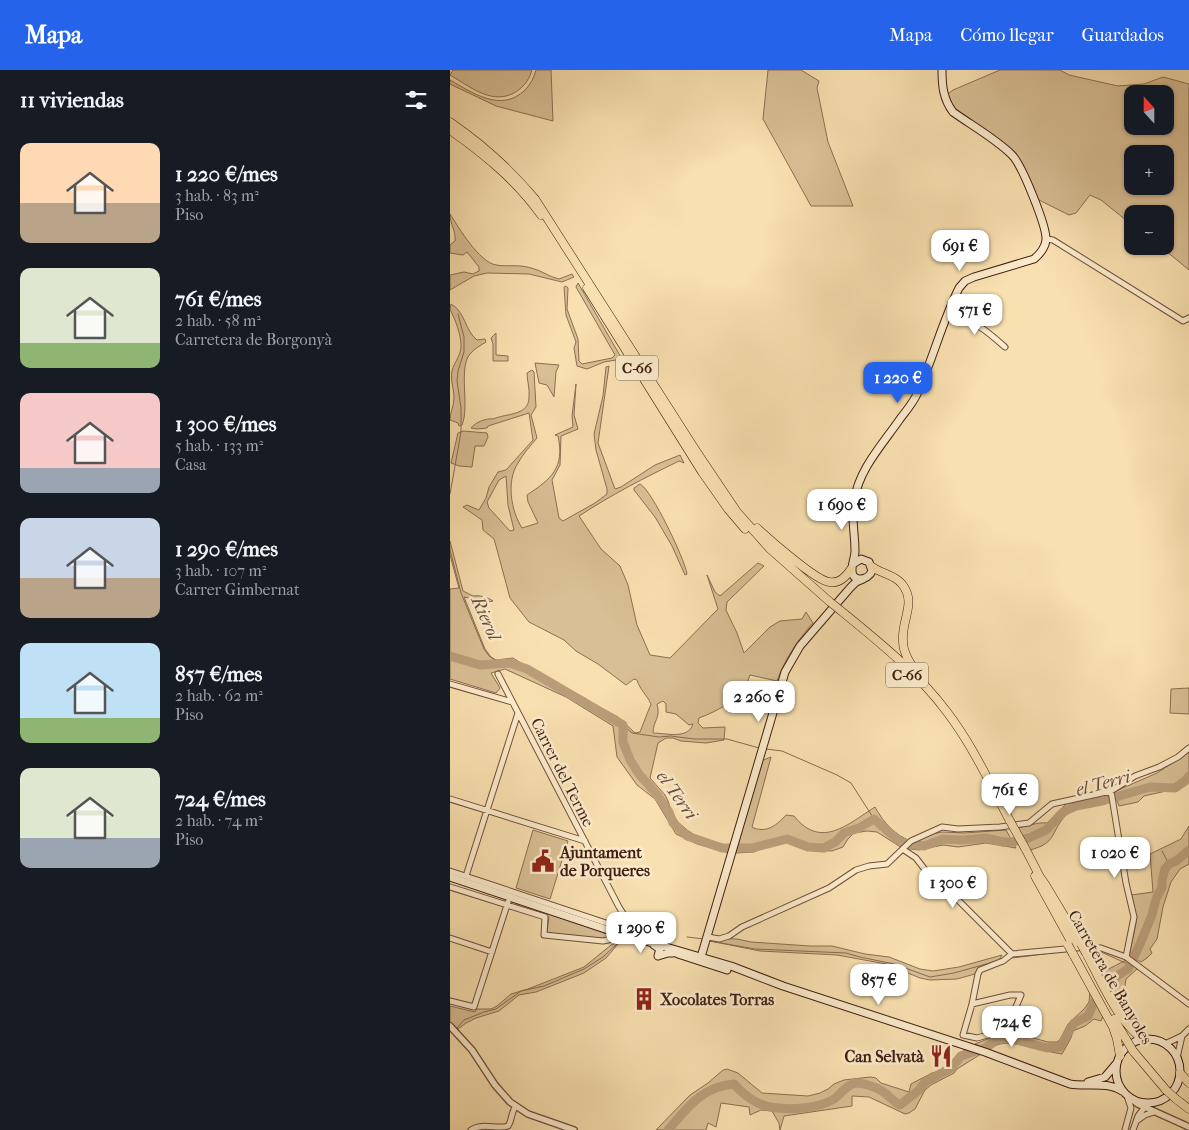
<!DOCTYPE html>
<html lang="es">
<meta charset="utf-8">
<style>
body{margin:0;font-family:"IM FELL French Canon",serif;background:#20242c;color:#f1f3f6;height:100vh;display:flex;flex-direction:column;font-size:19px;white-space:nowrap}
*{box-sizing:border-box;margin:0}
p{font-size:16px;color:#9ea1a6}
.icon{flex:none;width:28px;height:28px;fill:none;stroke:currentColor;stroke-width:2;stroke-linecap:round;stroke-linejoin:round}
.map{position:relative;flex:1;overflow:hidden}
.panel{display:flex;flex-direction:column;background:#171b24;width:450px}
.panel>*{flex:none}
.needle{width:32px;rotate:339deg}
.tools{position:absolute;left:674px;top:15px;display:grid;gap:10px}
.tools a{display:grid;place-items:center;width:50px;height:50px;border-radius:10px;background:#171b24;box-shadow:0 1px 4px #0004;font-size:25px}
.price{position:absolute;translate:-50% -42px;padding:0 11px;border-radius:10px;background:#fff;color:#222;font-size:16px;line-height:32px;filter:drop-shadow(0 1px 2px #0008)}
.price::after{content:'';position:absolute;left:50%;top:30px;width:15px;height:11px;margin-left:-8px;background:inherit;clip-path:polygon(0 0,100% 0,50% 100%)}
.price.current{background:#2563eb;color:#fff}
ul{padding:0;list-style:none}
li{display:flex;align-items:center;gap:15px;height:125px;padding:0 20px}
li span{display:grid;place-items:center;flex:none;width:140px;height:100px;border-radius:10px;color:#555}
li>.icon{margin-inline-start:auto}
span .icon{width:60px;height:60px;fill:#fffc;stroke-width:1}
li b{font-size:21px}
h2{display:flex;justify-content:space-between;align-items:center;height:60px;padding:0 20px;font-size:21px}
header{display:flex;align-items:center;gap:30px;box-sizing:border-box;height:70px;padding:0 25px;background:#2563eb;color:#fff}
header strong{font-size:24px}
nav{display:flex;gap:28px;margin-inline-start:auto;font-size:18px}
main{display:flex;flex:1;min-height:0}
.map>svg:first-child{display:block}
</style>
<header>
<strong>Mapa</strong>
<nav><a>Mapa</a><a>Cómo llegar</a><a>Guardados</a></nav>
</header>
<main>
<section class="panel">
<h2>11 viviendas<svg class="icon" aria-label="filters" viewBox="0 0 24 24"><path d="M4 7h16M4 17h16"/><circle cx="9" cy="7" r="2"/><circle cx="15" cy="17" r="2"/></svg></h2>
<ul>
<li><span style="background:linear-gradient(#ffd9b3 60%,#b9a48a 0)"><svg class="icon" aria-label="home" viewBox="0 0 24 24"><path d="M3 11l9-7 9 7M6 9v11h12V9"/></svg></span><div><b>1 220 €/mes</b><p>3 hab. · 83 m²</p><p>Piso</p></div></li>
<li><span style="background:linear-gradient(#dfe7d0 75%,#8fb573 0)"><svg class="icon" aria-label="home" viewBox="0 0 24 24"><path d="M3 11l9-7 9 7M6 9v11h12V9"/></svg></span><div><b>761 €/mes</b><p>2 hab. · 58 m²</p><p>Carretera de Borgonyà</p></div></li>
<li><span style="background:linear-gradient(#f6c9c9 75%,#9aa5b1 0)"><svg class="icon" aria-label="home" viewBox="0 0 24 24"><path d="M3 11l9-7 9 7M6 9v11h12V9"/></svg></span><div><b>1 300 €/mes</b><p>5 hab. · 133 m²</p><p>Casa</p></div></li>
<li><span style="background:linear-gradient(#c9d6e8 60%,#b9a48a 0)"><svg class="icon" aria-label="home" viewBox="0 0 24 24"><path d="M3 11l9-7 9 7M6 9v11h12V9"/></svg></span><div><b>1 290 €/mes</b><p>3 hab. · 107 m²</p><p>Carrer Gimbernat</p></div></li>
<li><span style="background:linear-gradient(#bfe0f5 75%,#8fb573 0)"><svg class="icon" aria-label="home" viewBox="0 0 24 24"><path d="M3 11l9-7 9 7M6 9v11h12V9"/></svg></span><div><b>857 €/mes</b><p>2 hab. · 62 m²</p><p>Piso</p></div></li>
<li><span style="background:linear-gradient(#dfe7d0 70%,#9aa5b1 0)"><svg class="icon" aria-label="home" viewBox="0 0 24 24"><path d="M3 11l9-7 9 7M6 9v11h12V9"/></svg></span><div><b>724 €/mes</b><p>2 hab. · 74 m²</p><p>Piso</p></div></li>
</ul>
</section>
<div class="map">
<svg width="739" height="1060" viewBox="0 0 739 1060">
<rect width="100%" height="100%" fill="#f9e0b0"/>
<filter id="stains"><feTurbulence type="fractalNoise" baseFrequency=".004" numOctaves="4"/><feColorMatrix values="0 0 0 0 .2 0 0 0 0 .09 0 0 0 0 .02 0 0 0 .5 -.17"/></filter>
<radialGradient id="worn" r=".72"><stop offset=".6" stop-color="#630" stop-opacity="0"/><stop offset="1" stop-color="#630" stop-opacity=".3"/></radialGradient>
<path fill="#d9bf95" stroke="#8c6e53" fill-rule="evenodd" d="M3 0H82C79 11 72 19 62 24 40 34 19 16 0 5Z
M86 0H101L103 51 46 36 0 14V10C23 23 51 43 75 20 80 15 84 8 86 0Z
M318 0H351L369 11 367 18 378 72 403 136H361L313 49Z
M550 0H610L619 5 668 16 694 14 713 7 739 14V200L710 176H715V144H682V155L651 130 640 125 626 143 619 145 585 128 568 87 501 36 495 26 503 20ZM682 24H715V56H682ZM682 84H715V116H682Z
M0 144C9 158 29 192 46 195 57 197 69 194 81 198 91 200 99 207 109 209L122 204 124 207 112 212 79 204 37 203 24 206 0 220V205L14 202 23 204 29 201V197L17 182 13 185 0 183V175L5 171C6 159 0 156 0 144Z
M128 213 172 289 154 292 137 299 127 296 124 278 126 272 116 245 114 217 116 216 118 218 117 239 128 269 129 291 132 294 162 288 165 285 126 217Z
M1 234C15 241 15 261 27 270L35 269 36 272C31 275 24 279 20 284 8 298 20 336 12 355L9 356 8 353 0 350C0 342 4 336 4 328 4 318 0 311 2 301 4 292 11 286 11 276 11 263 5 250 0 239Z
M46 263V285L58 286V291H43V274L41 268Z
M85 293 109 295 106 302 104 327 97 315 89 313Z
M159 296 148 373 165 419 171 417 205 395 230 385 234 393 229 391C194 408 161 425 129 446L151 479 170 496 178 515 187 555 200 585 220 588 268 539 257 505 265 522 270 526 308 493 314 496 277 532 276 540 287 563 294 583 320 557 330 551 352 549 356 542 363 553C347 571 335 589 327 611L300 605C293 628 270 640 249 648L248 653 253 658 275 657 274 670 256 673 231 671 223 668H216L208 673 200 708 215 725 218 731 222 743 228 752 237 760 246 766 281 777 279 783 247 774 226 764 205 729 187 715 167 687 163 656 116 627 55 599 41 603 50 618 46 623 0 609V519L9 518 0 485V471L13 521 23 526C30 525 37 527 43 531L37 532 14 527 35 579 41 587 46 590 63 588 71 593 107 615 135 628 142 633 168 647 185 663 190 662 201 634C197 625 190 620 187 610L184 609 176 615 148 594 126 581 114 570 79 552 60 528 46 476 44 469 33 460 32 450 13 437 17 435 29 440 36 428 39 417 48 402 56 400 83 370 79 343 38 356 37 358 27 359 21 358C26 352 36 348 43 349 57 343 79 346 79 327 80 319 77 311 77 303L82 300 84 302 86 337 81 345 87 368C81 375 73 384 68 393 56 411 61 441 72 458L88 453 78 432 77 425C101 409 115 398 108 366L105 365 123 357 122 346 126 314 124 345 128 359 111 366 110 395 102 410 109 448 113 451 145 433 157 424V419L146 380 144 364 153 326 156 297ZM56 406 58 435 64 460 60 461 39 438 37 432 49 410ZM213 631 216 634V642L226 644 239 655 243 654C238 670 215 663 203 663 203 650 211 649 207 634Z
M13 361 37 363 38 367 34 376H25L22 397 9 396 1 393 8 363Z
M190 414C202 420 235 490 237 504L235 505 222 476 205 447 184 420V418Z
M739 618V644L720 643 721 619Z
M739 682V708L725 719 694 726 688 732 669 736 667 730C651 733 628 733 615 746 600 763 607 773 580 780L568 758C578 756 587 752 597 753L617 733 659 724 707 703Z
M321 687 302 757 304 758C317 763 327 755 336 745L344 746C371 780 398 754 425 737 434 753 444 765 463 772L482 764 492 762 515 763 556 760 566 778 536 773 508 777 493 775 469 780 452 778 427 762 417 761 404 763 398 769 393 777 382 781 357 780 338 772 324 773 304 782 286 783 311 691Z
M739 756V794L730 799 721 812 713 837 707 869 700 879 702 883 697 888 691 892 683 887 680 881 686 853 681 825 703 822 700 784 731 769Z
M83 760 118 771 100 829 66 818Z
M67 833 163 865C151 874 112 865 97 863L99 847 66 836Z
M261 868 287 869 301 872 360 876H382L415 884 439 887 470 899 483 901 509 897 552 885 548 892 529 899 525 904 507 909 480 910 470 908 436 894 387 885 310 881 260 871Z
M174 869H178L168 874 156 888 134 903 86 922 69 925 49 941 26 948 16 953 8 959 0 952V936L25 942 27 939H41L47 936 61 924 78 919 134 897 161 875Z
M676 890 688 898 676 909 675 916 665 927 651 903Z
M640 923 653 946 651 951 644 949 635 956 623 961 621 968 612 984C596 982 563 970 550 974 546 975 543 977 540 980L525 974 558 961 598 972H607L611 968 618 954 634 939 639 932Z
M515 979 531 984 507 999 504 1003 481 1015 475 1020 465 1039 459 1043 455 1044 419 1027 402 1026V1036L334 1046 330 1060 329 1053 322 1041 311 1040 300 1045 299 1037 271 1033 266 1057 258 1053 256 1060H206L240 1025 258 1013 273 1000 277 999 288 1003 312 1023 358 1026 370 1023 378 1019 384 1014 394 1010 420 1007 426 1008 431 1013 459 1022 461 1014 482 1003 492 1001Z"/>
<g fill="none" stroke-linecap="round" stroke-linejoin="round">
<path stroke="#896b50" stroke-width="1" d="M0 424 11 362V338L7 311 8 301 14 282V267L8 244
M0 480 11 523 34 579 39 586 49 593
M173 655 182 663 209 667 221 666 244 669H277L309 678
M316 679 332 681 387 705 401 713 424 749
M688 718 690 720
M712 781 719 794
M237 867 254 869
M260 871 305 879 396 883 410 887 444 894 480 907 504 903 547 891
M640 880 649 881 680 895
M562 888 618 881
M7 958 14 950 34 942 46 939 71 921 94 916 134 899 153 887 169 872"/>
<path stroke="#ba9e7a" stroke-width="9" d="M0 586 30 595 60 593 77 599 173 655V672L180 690 189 704 208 726 219 742 223 753 237 766 272 778H302L337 769 358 777 374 778 385 772 394 763 409 758 424 749 448 770 454 773 474 776 493 769 512 770 536 768 553 772H562L579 768 596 760 613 742 626 736 652 731 700 717 725 718 735 711 739 706
M660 915 667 906 678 899 690 874 702 845 706 829 712 817V811L715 799 719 794 726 791 739 780
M218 1060C237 1038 253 1016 284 1014 291 1022 298 1028 308 1033 327 1042 366 1040 384 1029 391 1024 397 1014 406 1013 413 1013 426 1017 432 1021 439 1025 443 1032 450 1035L469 1020 475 1012 501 998 511 986 535 978 546 970 559 968 597 978 610 977 624 953 638 946 644 932"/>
<defs>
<path id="minor" d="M596 169 603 170 733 251 739 248
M497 247C522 247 538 262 555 277
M48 604 169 837 188 867
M0 614 62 632
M661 721 676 813 684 847 676 887
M0 729 135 771
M454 780 466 788 486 814 502 824 562 884
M0 801 183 862
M16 806 68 643
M0 817 95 847 94 865 153 871 163 869 169 865
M161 854 170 850 171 842
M258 867 269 869 279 866 292 857 379 818 406 800 419 796 437 794 461 771 492 757 508 759 550 757 579 753 602 734 661 721 685 706 709 697 728 687 739 678
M0 868 42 882
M0 931 24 937 58 832
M522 934 560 925H571L556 960 527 968 513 965 522 934 528 904 530 900 553 891 562 884 637 877 651 878 676 887 739 934
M715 974 732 966 739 959
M727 988 732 966
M688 1050 695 1045 704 1042
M21 1060C32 1052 48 1060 58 1056 62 1051 61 1042 66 1036
M675 1060 681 1038 677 1026
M683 1060 688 1046 698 1033"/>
<path id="tertiary" d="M0 956 22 980 45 1015 60 1032 78 1044 124 1060
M681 1029 688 1034 739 1057"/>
<path id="secondary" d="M403 494 411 489 419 492 422 501C418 511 401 513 402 499 402 493 405 487 405 481 405 464 401 448 404 431 409 399 432 375 450 349 456 341 463 333 467 324 483 289 492 252 509 218L515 211 524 207 584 189C590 184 595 178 596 170 597 157 572 95 562 85 546 69 521 55 503 42 493 29 492 15 492 0
M0 807 158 860 281 896 333 916 535 982 620 1014C637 1017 657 1011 672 1021
M204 875 210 879 208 886
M228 884 277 900
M208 886 218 883H223
M251 887 335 602 350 576 400 518 406 512 413 509
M666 1001a32 32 0 1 1 64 0a32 32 0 1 1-64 0Z
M638 1012 655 1007 666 994"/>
<path id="trunk" d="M0 52C32 74 60 99 85 129L246 381 287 442 320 479 380 532
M0 60C34 84 66 110 91 145
M137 218 252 402 278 439 295 459
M307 458C319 469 365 510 379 512 389 514 396 507 401 499
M421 496C431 504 444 504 452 514 467 533 451 550 453 571 453 583 460 593 467 603
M390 540C428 571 468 603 497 642 523 676 540 714 560 751
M575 778 590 807 595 814 631 874
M585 806 623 875
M636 883C652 913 666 948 693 970
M623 884 663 957 667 969 670 986
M664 949 676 969
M683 981 716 1020
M730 1003 739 1013
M726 1029 739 1039"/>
</defs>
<use href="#minor" stroke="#6e4e39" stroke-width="7"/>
<use href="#tertiary" stroke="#6e4e39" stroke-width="8"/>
<use href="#secondary" stroke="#3f1e11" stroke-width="9"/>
<use href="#trunk" stroke="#3f1e11" stroke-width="9"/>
<use href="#minor" stroke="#fbebcc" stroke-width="5"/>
<use href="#tertiary" stroke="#fbebcc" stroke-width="5.5"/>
<use href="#secondary" stroke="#fbebcc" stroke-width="7"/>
<use href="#trunk" stroke="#f9e0b0" stroke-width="8"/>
<defs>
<path id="trunk-bridge" d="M380 532 390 540
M560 751 575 778
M631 874 636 883
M618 875 623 884
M676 969 683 981
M716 1020 726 1029"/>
</defs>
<use href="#trunk-bridge" stroke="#3f1e11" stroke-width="9" stroke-linecap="butt"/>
<use href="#trunk-bridge" stroke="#f9e0b0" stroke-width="8"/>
</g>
<defs>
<symbol id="civic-bare" viewBox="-9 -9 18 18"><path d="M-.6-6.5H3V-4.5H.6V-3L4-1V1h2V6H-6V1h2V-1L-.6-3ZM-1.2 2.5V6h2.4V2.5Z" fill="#8f2418" stroke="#fbebcc" stroke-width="2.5" paint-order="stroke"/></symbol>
<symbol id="building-bare" viewBox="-9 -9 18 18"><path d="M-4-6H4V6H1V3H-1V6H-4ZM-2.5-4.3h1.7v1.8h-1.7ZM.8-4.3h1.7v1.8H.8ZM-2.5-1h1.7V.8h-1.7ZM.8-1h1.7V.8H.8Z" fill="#8f2418" stroke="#fbebcc" stroke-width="2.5" paint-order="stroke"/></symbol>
<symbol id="restaurant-bare" viewBox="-9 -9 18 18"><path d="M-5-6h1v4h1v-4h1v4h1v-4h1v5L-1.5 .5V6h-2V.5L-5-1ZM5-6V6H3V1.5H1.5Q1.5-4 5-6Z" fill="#8f2418" stroke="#fbebcc" stroke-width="2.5" paint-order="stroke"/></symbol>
</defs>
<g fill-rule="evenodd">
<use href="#civic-bare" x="77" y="775" width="32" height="32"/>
<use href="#building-bare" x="178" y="913" width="32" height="32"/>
<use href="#restaurant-bare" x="475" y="970" width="32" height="32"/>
</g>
<g text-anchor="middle" stroke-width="5" stroke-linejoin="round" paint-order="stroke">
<g fill="#fbebcc" stroke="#775c49" stroke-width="1">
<rect x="166" y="285.5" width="42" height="25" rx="4"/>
<rect x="436" y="592.5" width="42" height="25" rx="4"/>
</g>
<g font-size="15" font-weight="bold" fill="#3f1e11">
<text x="187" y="303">C-66</text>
<text x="457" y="610">C-66</text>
</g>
<g font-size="16" fill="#3f1e11" stroke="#fbebcc">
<text transform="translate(113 702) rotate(63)" y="6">Carrer del Terme</text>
<text transform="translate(661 907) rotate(60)" y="6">Carretera de Banyoles</text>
</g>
<g font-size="16" font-weight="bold" fill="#3f1e11" stroke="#fbebcc" text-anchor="start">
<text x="110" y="788">Ajuntament<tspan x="110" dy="18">de Porqueres</tspan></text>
<text x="210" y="935">Xocolates Torras</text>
<text x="474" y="992" text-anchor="end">Can Selvatà</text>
</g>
<g font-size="18" font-style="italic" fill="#6a4b36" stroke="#fbebcc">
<text transform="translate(36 548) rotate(66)" y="6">Rierol</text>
<text transform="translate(653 713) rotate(-15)" y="6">el Terri</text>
<text transform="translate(227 725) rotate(54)" y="6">el Terri</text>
</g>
</g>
<rect width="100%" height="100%" filter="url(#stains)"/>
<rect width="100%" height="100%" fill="url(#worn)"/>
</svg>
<div class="tools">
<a><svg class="needle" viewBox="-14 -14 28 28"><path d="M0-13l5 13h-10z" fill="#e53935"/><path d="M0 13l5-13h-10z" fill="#9ea1a6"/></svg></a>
<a>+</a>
<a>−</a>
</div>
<b class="price" style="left:510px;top:202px">691 €</b>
<b class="price" style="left:525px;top:266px">571 €</b>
<b class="price current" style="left:448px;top:334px">1 220 €</b>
<b class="price" style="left:392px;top:461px">1 690 €</b>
<b class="price" style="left:309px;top:653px">2 260 €</b>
<b class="price" style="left:560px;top:746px">761 €</b>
<b class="price" style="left:665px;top:809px">1 020 €</b>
<b class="price" style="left:503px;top:839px">1 300 €</b>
<b class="price" style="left:191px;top:884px">1 290 €</b>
<b class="price" style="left:429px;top:936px">857 €</b>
<b class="price" style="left:562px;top:978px">724 €</b>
</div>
</main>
